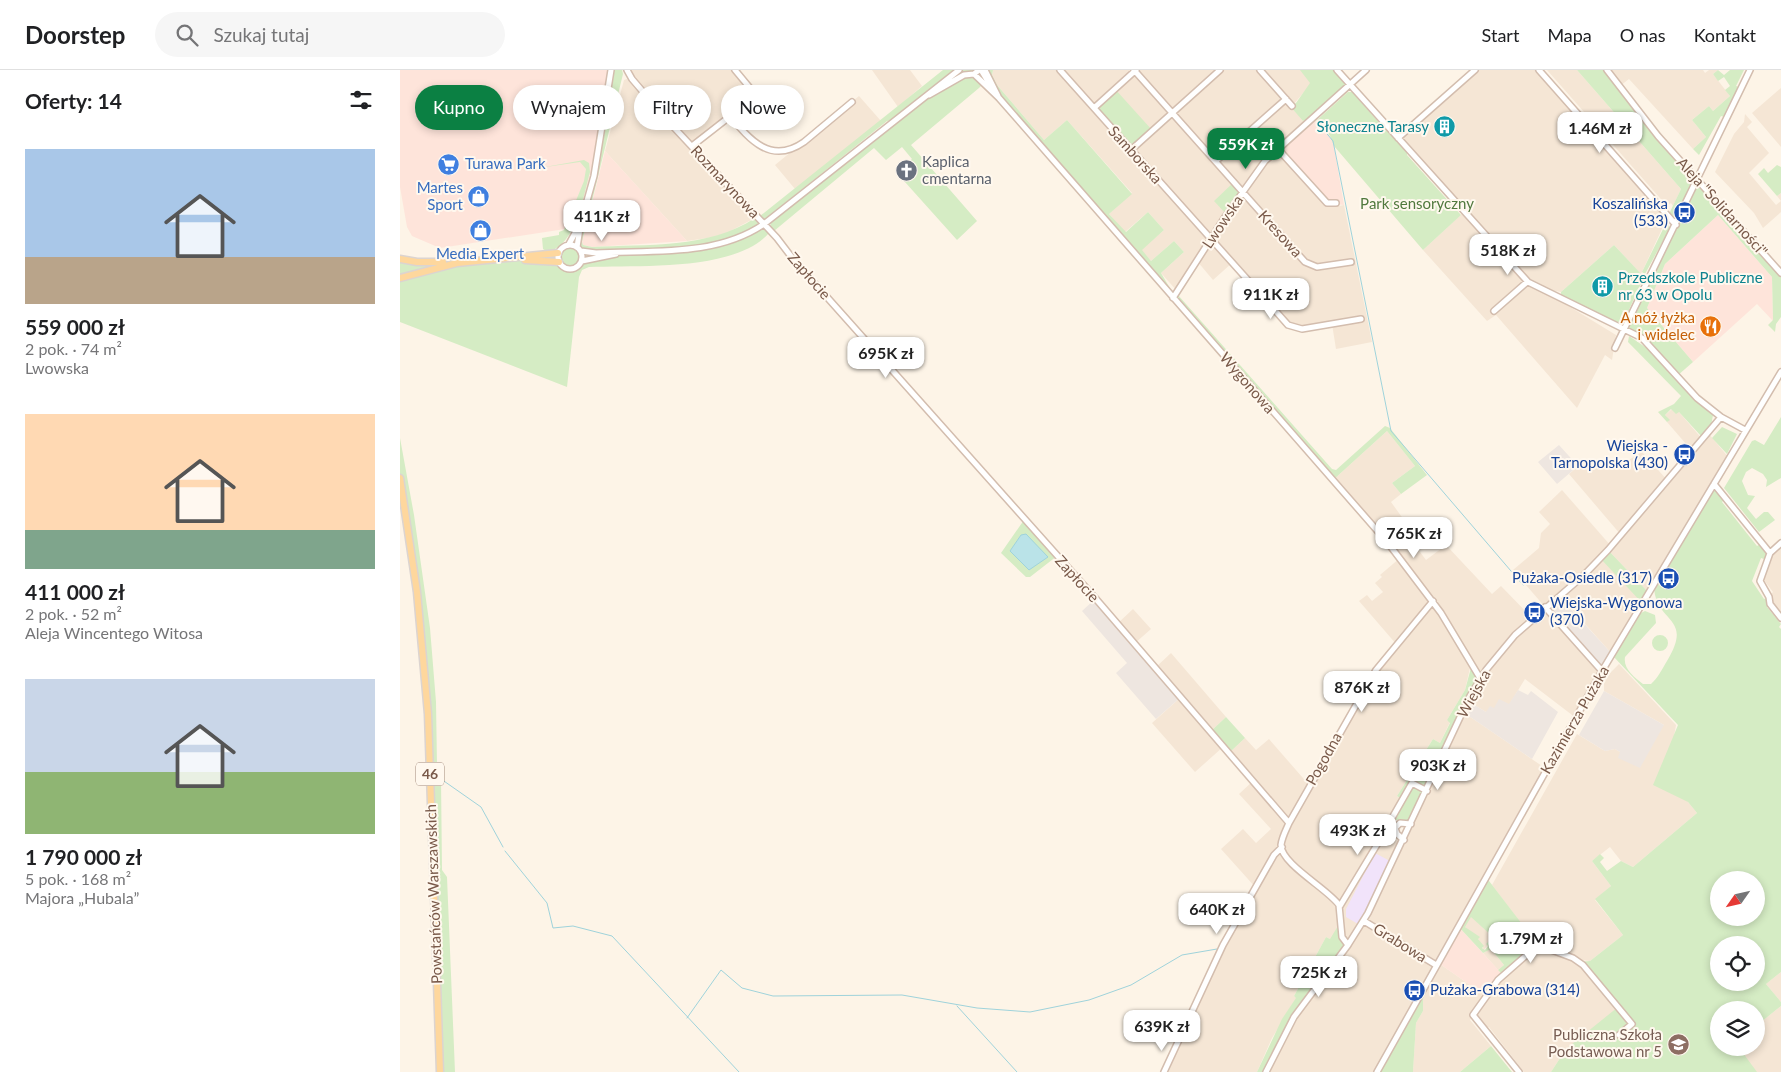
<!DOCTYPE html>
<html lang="pl">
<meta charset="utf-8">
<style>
body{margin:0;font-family:Lato,sans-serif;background:#f6f6f6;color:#202124;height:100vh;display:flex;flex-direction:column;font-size:19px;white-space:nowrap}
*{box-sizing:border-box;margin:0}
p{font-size:16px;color:#757577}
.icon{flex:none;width:28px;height:28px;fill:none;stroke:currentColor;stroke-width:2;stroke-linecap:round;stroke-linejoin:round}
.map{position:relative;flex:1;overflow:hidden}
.sheet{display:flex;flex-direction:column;background:#fff;width:400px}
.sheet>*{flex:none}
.guide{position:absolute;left:15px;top:15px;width:475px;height:45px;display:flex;gap:10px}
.needle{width:32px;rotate:236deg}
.fabs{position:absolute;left:1310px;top:801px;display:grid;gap:10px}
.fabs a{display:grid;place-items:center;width:55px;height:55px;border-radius:50%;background:#fff;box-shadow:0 2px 8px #0003;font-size:25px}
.price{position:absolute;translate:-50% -42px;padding:0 11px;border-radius:10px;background:#fff;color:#222;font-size:16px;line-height:32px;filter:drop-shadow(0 1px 2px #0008)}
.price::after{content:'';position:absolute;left:50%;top:30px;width:15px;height:11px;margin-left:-8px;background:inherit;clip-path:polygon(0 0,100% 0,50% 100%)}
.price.active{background:#0b8043;color:#fff}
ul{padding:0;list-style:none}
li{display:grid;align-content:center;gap:10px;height:265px;padding:0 25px}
li span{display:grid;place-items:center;height:155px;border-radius:0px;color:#555}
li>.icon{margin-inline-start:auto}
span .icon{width:90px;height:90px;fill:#fffc;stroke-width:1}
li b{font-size:21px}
h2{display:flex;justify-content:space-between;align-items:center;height:60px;padding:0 25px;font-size:21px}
.tag{padding:0 18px;border-radius:22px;background:#fff;box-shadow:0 2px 8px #0003;font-size:18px;line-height:45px}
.tag.active{background:#0b8043;color:#fff}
header{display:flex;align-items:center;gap:30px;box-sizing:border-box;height:70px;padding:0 25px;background:#fff;border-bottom:1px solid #e0e0e0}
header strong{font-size:24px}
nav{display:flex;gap:28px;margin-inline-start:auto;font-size:18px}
.search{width:350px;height:45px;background:#f6f6f6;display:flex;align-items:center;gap:12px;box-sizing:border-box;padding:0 18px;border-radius:28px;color:#757577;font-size:19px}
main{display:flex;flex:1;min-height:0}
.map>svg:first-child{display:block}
</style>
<header>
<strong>Doorstep</strong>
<div class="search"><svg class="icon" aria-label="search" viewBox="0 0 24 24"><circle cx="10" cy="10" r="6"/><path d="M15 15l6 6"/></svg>Szukaj tutaj</div>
<nav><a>Start</a><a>Mapa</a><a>O nas</a><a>Kontakt</a></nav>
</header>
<main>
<section class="sheet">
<h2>Oferty: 14<svg class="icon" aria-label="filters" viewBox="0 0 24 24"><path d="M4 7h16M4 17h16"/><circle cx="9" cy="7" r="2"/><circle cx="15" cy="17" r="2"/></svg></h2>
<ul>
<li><span style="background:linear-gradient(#a9c7e8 70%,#b9a48a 0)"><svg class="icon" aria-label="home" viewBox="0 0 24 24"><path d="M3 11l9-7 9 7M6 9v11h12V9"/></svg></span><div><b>559 000 zł</b><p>2 pok. · 74 m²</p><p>Lwowska</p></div></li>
<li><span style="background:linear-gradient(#ffd9b3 75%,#7fa58c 0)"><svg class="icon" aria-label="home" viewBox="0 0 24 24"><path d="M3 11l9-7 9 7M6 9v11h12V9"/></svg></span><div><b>411 000 zł</b><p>2 pok. · 52 m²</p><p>Aleja Wincentego Witosa</p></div></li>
<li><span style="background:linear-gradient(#c9d6e8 60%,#8fb573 0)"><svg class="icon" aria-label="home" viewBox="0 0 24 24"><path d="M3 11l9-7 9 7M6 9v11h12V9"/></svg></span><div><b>1 790 000 zł</b><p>5 pok. · 168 m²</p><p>Majora „Hubala”</p></div></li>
</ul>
</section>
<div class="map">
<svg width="1381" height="1002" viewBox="0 0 1381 1002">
<rect width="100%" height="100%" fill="#fdf4e7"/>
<path fill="#f5e6d5" d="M229 0H331L352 25 292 73 233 8Z
M472 0H510L522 16 498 37Z
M593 0H923L892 36 903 51 908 53 936 133 939 136 944 135 972 272 936 279 932 254 892 258 832 193 813 210 797 191 777 221 761 203 784 182 774 171 751 191 741 180 764 160 748 142 725 162 709 144 732 123 667 50 644 70 597 15 592 5Z
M1075 0H1139L1268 146 1241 204 1214 175 1161 222 1139 218 1216 265 1212 290 1205 285 1177 338 1096 245 1087 251 1023 180 1065 141 998 68Z
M1147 0H1177L1281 119 1273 136 1271 133 1267 136Z
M1207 0H1303L1305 3 1309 0H1318L1313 4 1330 26 1313 41 1309 36 1292 50 1306 67 1293 79 1229 9 1220 16Z
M227 9 229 11 355 148 321 166 287 171 205 81 224 10Z
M1381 18V77L1352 43Z
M459 26 481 51 395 119 375 95Z
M1345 44 1352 52 1347 57 1369 83 1349 103 1376 135 1381 131 1377 126 1381 123V142L1363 158 1354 143 1315 102 1334 64 1344 52Z
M1272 339 1279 342 1303 370 1309 364 1329 388 1249 523 1208 480 1243 534 1212 584 1160 526 1202 601 1176 648 1125 609 1109 635 1086 642 1068 631 1077 614 1070 598 1065 620 1047 650 1050 652 1040 673 1033 669 997 726 1003 730 995 746 996 750 991 756 993 766 1001 774 1063 642 1142 696 1145 702 1037 892 1086 926 1095 913 1137 875 1092 815 1177 664 1205 681 1215 679 1220 682 1264 655 1204 621V609L1219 594 1276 655 1267 706 1297 743 1233 797 1221 791 1210 777 1192 791 1211 816 1195 830 1223 865 1190 891 1182 890 1224 944 1166 979 1151 1002H1124L1089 957 1085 959 1073 945 1070 950 1091 976 1060 1002H1013L1016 953 1023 941V929L1026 920 977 1002H866L934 861 930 869 926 867 894 926 897 928 872 968 857 1002H764L798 927 856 818 821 779 843 759 856 773 871 759 839 724 853 711 829 683 845 668 856 680 869 669 909 715 962 622 997 575 959 531 967 525 972 531 983 522 975 513 982 507 980 505 1000 488 932 411 987 361 1015 396 992 413 1001 424 991 432 1004 450 999 454 1026 490 1046 475 1092 524 1101 516 1132 548 1145 537 1113 500 1139 478 1141 463 1150 454 1139 442 1162 420 1211 476 1221 465 1169 404 1181 394 1189 402 1208 390 1215 398 1242 382 1268 411 1293 382 1267 352 1269 350 1265 345Z
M1378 476 1381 479V548L1370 534 1369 526 1373 522 1364 510 1360 513 1370 483Z
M733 539 751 559 734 574 717 554Z
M771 583 826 647 810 662 823 677 795 702 752 653 781 627 755 598Z
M1071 846 1093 867 1084 880 1078 869 1064 856Z
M1091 879 1104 895 1098 900 1083 883Z
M1381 902V932L1366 914Z
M1381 936V1002H1351L1339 986 1350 978H1356V972L1363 967 1356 956Z"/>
<path fill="#fee4da" d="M0 0H211L198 88 178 157 40 178 12 166 7 157 0 117Z
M913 48 933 71 944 135 927 133 878 79Z
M205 81 287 171 192 177 183 175 182 172Z
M1318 145 1372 207 1373 251 1357 234 1293 292 1247 238 1265 194Z
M1058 856 1103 905 1086 926 1037 892Z"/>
<path fill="#eee6e0" d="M1159 375 1178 396 1157 414 1138 392Z
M1159 526 1212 584 1202 601 1145 537Z
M695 529 781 627 756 649 716 603 727 593 682 541Z
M1118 620 1128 625 1131 621 1158 642 1132 689 1063 642 1068 631 1086 642 1090 636 1094 638 1099 629 1109 634Z
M1204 621 1264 655 1240 698 1218 688 1220 682 1215 679 1205 681 1179 665Z"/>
<path fill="#f1e3fa" d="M975 783 990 791 958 854 946 847V839Z"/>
<path fill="#d5ecc4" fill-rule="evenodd" d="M211 0H222L223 4 182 172 183 175 192 177C247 174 308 179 355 148L359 154 349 163 365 158 369 163C335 202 238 195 189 197L182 200 179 207 167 317 0 252V189L57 193 158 183 166 175 177 176 192 116Z
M543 0H593L592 5 597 15 644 70 667 50 732 124 709 144 726 162 748 142 764 160 742 180 751 191 774 171 784 182 761 203 774 225H778L932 399 936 400 985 356 990 358 1027 405 1001 424 992 413 1015 396 987 361 932 411 645 81 578 9 581 16 579 18 511 75 577 151 557 170 496 102 512 89 502 77 486 90 474 78 374 161 370 157 371 152 491 56 493 50 487 51 365 149 360 146Z
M900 0H937L951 14 908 53 905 50 903 51 890 36 896 33 910 13Z
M1177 0H1207L1296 109 1381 203V247L1376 254 1375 262 1368 255 1373 250 1372 207 1318 145 1265 194 1247 238 1293 292 1277 306 1243 269 1161 229V222L1214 175 1244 207 1227 244 1221 239 1227 245 1225 256 1275 152 1268 146 1281 119Z
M1318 0 1324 5 1330 0H1344L1336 16 1341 18 1327 48 1321 46 1299 85 1293 79 1306 67 1292 50 1309 36 1313 41 1330 26 1325 20 1330 16 1324 7 1318 11 1313 4Z
M715 19 752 60 731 80 694 38Z
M948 22H952L983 57 987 58 1007 81V85L1061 145 1023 180 934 76 930 66 916 51Z
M184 90 189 93 190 102C183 126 177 174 148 182L143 179 142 168 159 165V162L164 160 184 111 186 99 180 92 139 98Z
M1377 95 1381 97V123L1377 126 1358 104 1364 98 1368 103Z
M834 112 843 122 827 145 814 131Z
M1267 151 1270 158 1245 204 1242 202Z
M1229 266 1251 281 1292 328 1313 345 1311 356 1301 366 1279 342 1276 344 1271 339 1265 345 1270 350 1267 352 1258 342 1274 334 1281 326 1228 272Z
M1381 347V408L1366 417 1367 410 1363 404 1352 398 1346 402 1342 411 1348 425 1355 426 1347 438 1356 449 1364 442H1368L1375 450 1359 462 1324 418 1352 371 1355 370 1364 375Z
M1322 357 1337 364 1327 384 1312 368Z
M0 368 14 445 30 558 36 632 37 696 40 701 41 709 42 800 47 807 55 1002H40L25 606 0 408Z
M1314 414 1326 428 1322 432 1357 476 1362 473 1370 483 1367 490 1361 488 1352 511 1364 529 1369 526 1370 534 1367 537 1381 554 1379 557 1381 559V902L1366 914 1381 932V936L1356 956V940H1319V978H1350L1343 983 1357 1002H1151L1166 979 1218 937 1179 892 1190 891 1223 865 1195 829 1211 816 1192 791 1200 784 1204 788 1200 792 1207 801 1221 791 1233 797 1297 743 1288 732 1253 715 1278 655 1213 586 1235 546 1245 541 1255 545 1256 553 1225 587C1223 599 1234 607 1243 614H1251C1258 608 1262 599 1267 591 1295 545 1254 554 1254 515ZM1319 810H1356V848H1319ZM1319 875H1356V912H1319Z
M624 450 657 486 630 507H626L601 483Z
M1208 480 1249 523 1243 534 1200 488Z
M1252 573a8 8 0 1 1 16 0a8 8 0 1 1-16 0Z
M1072 594 1080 608 1009 750H996L995 746 1003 730 997 726 1033 669 1040 673 1050 653 1047 650 1065 620Z
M826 647 845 668 829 683 810 662Z
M1086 807 1138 875 1103 905 1098 900 1104 895 1091 879 1083 883 1058 856ZM1071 847 1093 867 1086 874 1088 876 1085 880 1082 878 1084 876 1078 869 1080 867 1065 857Z
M938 856H941V862L948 875 898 940 866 1002H857L882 949 896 928 894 926 926 867 930 869Z
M1023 918 1027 920 1023 929V941L1016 953 1013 1002H977Z
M1091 976 1112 1002H1060Z"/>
<path fill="#bae3e8" stroke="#9fd3db" d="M626 464 648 487 629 500 610 481 621 465Z"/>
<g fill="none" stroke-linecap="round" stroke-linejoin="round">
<path stroke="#9fd3db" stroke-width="1" d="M918 53 933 71 991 361 1123 515
M37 696 40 701 41 709 81 737 103 777
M105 781 147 833 153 858 173 856 212 866 339 1002
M557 936 617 1002
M287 948 321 900 342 918 373 926 502 925 577 938 630 942 689 930 731 915 782 885 817 879"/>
<defs>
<path id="minor" d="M227 0 232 9 268 51 377 168 393 189 696 529 889 753C886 760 882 767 881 775 881 794 928 819 939 835L942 867 948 875
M581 0 592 18
M585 0 598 26
M660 0 888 255 902 259 961 249
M734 0 905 192 917 197 951 192
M860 0 892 36
M937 0 1128 212 1242 268 1297 328 1321 347 1345 360
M1139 0 1276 155
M1207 0 1258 66 1381 203
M574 4 599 28 988 473 1041 543 1080 608
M529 25 564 5 574 4 579 0
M694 38 736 0
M330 46C350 70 371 95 404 72L452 32
M998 68 1075 0
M292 76 351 30 350 18 335 0
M878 79 927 133H936
M731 80 820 0
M816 91 886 29
M169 174 180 154
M158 187a12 12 0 1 1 24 0a12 12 0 1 1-24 0Z
M177 177 181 152 194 106 211 0
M181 181 196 183C252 180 316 187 364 154L559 0
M182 191 216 184
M773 228 825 147 865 91 966 0
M1094 241 1127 212
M1215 278 1350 0
M1314 414 1370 483
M1381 473 1370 483 1360 511 1369 527 1370 534 1381 548
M1145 537 1202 601
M889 753 976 600 1033 531
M984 762 1012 713 1027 721
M1004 770 997 764 995 758 1000 753 1011 754
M940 836 981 768 987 761 995 760
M964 851 1036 895
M764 1002 823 875 874 785 882 777
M866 1002 894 947 948 875 968 843 1070 626 1086 600 1115 565 1184 505 1208 480 1321 347
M977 1002 1202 601 1381 302
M1119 1002 1073 945 1098 910 1138 875 1173 888 1183 895 1232 954 1219 965"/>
<path id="major" d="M0 189 17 192H43
M125 190 159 192
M0 208 57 193 158 183
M0 408 17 522 28 644 40 1002"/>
</defs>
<use href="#minor" stroke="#d3bdae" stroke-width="8"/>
<use href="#major" stroke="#dcd4d0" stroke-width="9"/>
<use href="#minor" stroke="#fff" stroke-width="5"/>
<use href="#major" stroke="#fed79d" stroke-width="6"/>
</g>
<defs>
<symbol id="building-disc" viewBox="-11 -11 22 22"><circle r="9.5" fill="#0f9aa8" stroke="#fff8ee"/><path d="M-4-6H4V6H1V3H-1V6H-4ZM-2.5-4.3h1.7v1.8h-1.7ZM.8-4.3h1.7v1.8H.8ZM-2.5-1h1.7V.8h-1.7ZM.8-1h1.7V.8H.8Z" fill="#fff"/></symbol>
<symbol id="supermarket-disc" viewBox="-11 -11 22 22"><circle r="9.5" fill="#3f7fe0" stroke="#fff8ee"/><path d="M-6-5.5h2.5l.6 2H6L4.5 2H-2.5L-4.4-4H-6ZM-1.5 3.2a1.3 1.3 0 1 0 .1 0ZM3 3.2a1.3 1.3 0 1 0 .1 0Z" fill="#fff"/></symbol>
<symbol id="church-disc" viewBox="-11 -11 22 22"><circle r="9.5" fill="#6b7280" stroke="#fff8ee"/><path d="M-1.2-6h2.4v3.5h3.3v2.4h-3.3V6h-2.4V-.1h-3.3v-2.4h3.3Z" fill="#fff"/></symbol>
<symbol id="shop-disc" viewBox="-11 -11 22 22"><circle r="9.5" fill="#3f7fe0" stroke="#fff8ee"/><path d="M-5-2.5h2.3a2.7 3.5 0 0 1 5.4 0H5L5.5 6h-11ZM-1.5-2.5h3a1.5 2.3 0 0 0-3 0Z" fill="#fff"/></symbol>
<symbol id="bus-disc" viewBox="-11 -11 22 22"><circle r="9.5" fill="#1a4fb4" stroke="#fff8ee"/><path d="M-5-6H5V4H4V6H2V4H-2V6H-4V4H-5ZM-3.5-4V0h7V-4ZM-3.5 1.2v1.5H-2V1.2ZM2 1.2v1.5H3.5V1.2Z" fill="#fff"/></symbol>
<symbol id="restaurant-disc" viewBox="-11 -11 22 22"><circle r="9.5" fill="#e8710a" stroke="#fff8ee"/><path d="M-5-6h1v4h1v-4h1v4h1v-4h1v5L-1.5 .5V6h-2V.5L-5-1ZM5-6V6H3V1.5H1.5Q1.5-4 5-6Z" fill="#fff"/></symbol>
<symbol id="school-disc" viewBox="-11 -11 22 22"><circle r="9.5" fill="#8d6e63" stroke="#fff8ee"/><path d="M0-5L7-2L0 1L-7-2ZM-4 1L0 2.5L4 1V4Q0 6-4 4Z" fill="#fff"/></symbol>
</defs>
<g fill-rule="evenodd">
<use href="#building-disc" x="1032" y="44" width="25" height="25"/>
<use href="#supermarket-disc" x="36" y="82" width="25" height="25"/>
<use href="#church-disc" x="494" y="88" width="25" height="25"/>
<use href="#shop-disc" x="66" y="114" width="25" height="25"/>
<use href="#bus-disc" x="1272" y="130" width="25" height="25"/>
<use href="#shop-disc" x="68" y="148" width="25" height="25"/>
<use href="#building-disc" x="1190" y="204" width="25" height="25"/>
<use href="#restaurant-disc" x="1298" y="244" width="25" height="25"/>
<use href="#bus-disc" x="1272" y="372" width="25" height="25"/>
<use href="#bus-disc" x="1256" y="496" width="25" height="25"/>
<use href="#bus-disc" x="1122" y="530" width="25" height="25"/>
<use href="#bus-disc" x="1002" y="908" width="25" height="25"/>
<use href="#school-disc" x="1266" y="962" width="25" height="25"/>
</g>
<g text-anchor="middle" stroke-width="4" stroke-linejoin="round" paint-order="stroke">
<rect fill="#fff8ee" stroke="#a1897a" stroke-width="1" x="16" y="692.5" width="28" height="23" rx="4"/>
<g font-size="14" font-weight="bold" fill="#795949">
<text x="30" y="709">46</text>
</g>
<g font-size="15" fill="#0d838f" stroke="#fff8ee" text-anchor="end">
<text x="1029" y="62">Słoneczne Tarasy</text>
<text x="1218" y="213" text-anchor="start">Przedszkole Publiczne<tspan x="1218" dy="17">nr 63 w Opolu</tspan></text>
</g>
<g font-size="15" fill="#795949" stroke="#fff8ee">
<text transform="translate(735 85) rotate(48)" y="5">Samborska</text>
<text transform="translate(325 112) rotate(47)" y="5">Rozmarynowa</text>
<text transform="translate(1322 137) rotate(48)" y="5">Aleja "Solidarności"</text>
<text transform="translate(823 152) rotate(-56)" y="5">Lwowska</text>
<text transform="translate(880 164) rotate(48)" y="5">Kresowa</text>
<text transform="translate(409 206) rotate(49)" y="5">Zapłocie</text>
<text transform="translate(847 313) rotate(49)" y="5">Wygonowa</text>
<text transform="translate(677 509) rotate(48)" y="5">Zapłocie</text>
<text transform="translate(1074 624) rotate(-61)" y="5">Wiejska</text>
<text transform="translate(1175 650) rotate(-60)" y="5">Kazimierza Pużaka</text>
<text transform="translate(924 689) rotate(-61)" y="5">Pogodna</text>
<text transform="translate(34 824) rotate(-92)" y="5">Powstańców Warszawskich</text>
<text transform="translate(1000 873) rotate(32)" y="5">Grabowa</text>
</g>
<g font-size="15" fill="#5b616d" stroke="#fff8ee" text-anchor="start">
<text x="522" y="97">Kaplica<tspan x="522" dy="17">cmentarna</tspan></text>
</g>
<g font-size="15" fill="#366cbe" stroke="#fff8ee" text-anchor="start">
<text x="65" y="99">Turawa Park</text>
<text x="63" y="123" text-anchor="end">Martes<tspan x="63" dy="17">Sport</tspan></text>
<text x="80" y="189" text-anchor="middle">Media Expert</text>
</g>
<g font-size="15" fill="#51793e" stroke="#fff8ee">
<text x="1017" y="139">Park sensoryczny</text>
</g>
<g font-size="15" fill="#164399" stroke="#fff8ee" text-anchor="end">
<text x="1268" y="139">Koszalińska<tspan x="1268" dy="17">(533)</tspan></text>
<text x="1268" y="381">Wiejska -<tspan x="1268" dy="17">Tarnopolska (430)</tspan></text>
<text x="1252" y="513">Pużaka-Osiedle (317)</text>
<text x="1150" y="538" text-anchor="start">Wiejska-Wygonowa<tspan x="1150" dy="17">(370)</tspan></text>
<text x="1030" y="925" text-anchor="start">Pużaka-Grabowa (314)</text>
</g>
<g font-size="15" fill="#c56008" stroke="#fff8ee" text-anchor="end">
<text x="1295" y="253">A nóż łyżka<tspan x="1295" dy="17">i widelec</tspan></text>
</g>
<g font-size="15" fill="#785e54" stroke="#fff8ee" text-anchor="end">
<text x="1262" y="970">Publiczna Szkoła<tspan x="1262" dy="17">Podstawowa nr 5</tspan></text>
</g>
</g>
</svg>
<div class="fabs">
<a><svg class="needle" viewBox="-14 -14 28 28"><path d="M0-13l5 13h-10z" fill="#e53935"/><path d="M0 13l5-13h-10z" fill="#757577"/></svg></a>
<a><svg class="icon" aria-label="locate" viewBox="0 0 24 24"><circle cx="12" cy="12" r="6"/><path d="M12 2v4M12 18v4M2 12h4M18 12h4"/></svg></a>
<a><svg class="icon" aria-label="layers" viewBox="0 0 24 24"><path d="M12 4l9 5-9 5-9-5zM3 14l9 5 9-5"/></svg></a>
</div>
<b class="price" style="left:1200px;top:84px">1.46M zł</b>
<b class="price active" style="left:846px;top:100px">559K zł</b>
<b class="price" style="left:202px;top:172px">411K zł</b>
<b class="price" style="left:1108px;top:206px">518K zł</b>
<b class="price" style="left:871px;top:250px">911K zł</b>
<b class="price" style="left:486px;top:309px">695K zł</b>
<b class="price" style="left:1014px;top:489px">765K zł</b>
<b class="price" style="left:962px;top:643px">876K zł</b>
<b class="price" style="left:1038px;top:721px">903K zł</b>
<b class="price" style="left:958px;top:786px">493K zł</b>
<b class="price" style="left:817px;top:865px">640K zł</b>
<b class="price" style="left:1131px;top:894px">1.79M zł</b>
<b class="price" style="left:919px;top:928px">725K zł</b>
<b class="price" style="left:762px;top:982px">639K zł</b>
<div class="guide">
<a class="tag active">Kupno</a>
<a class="tag">Wynajem</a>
<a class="tag">Filtry</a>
<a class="tag">Nowe</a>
</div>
</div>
</main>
